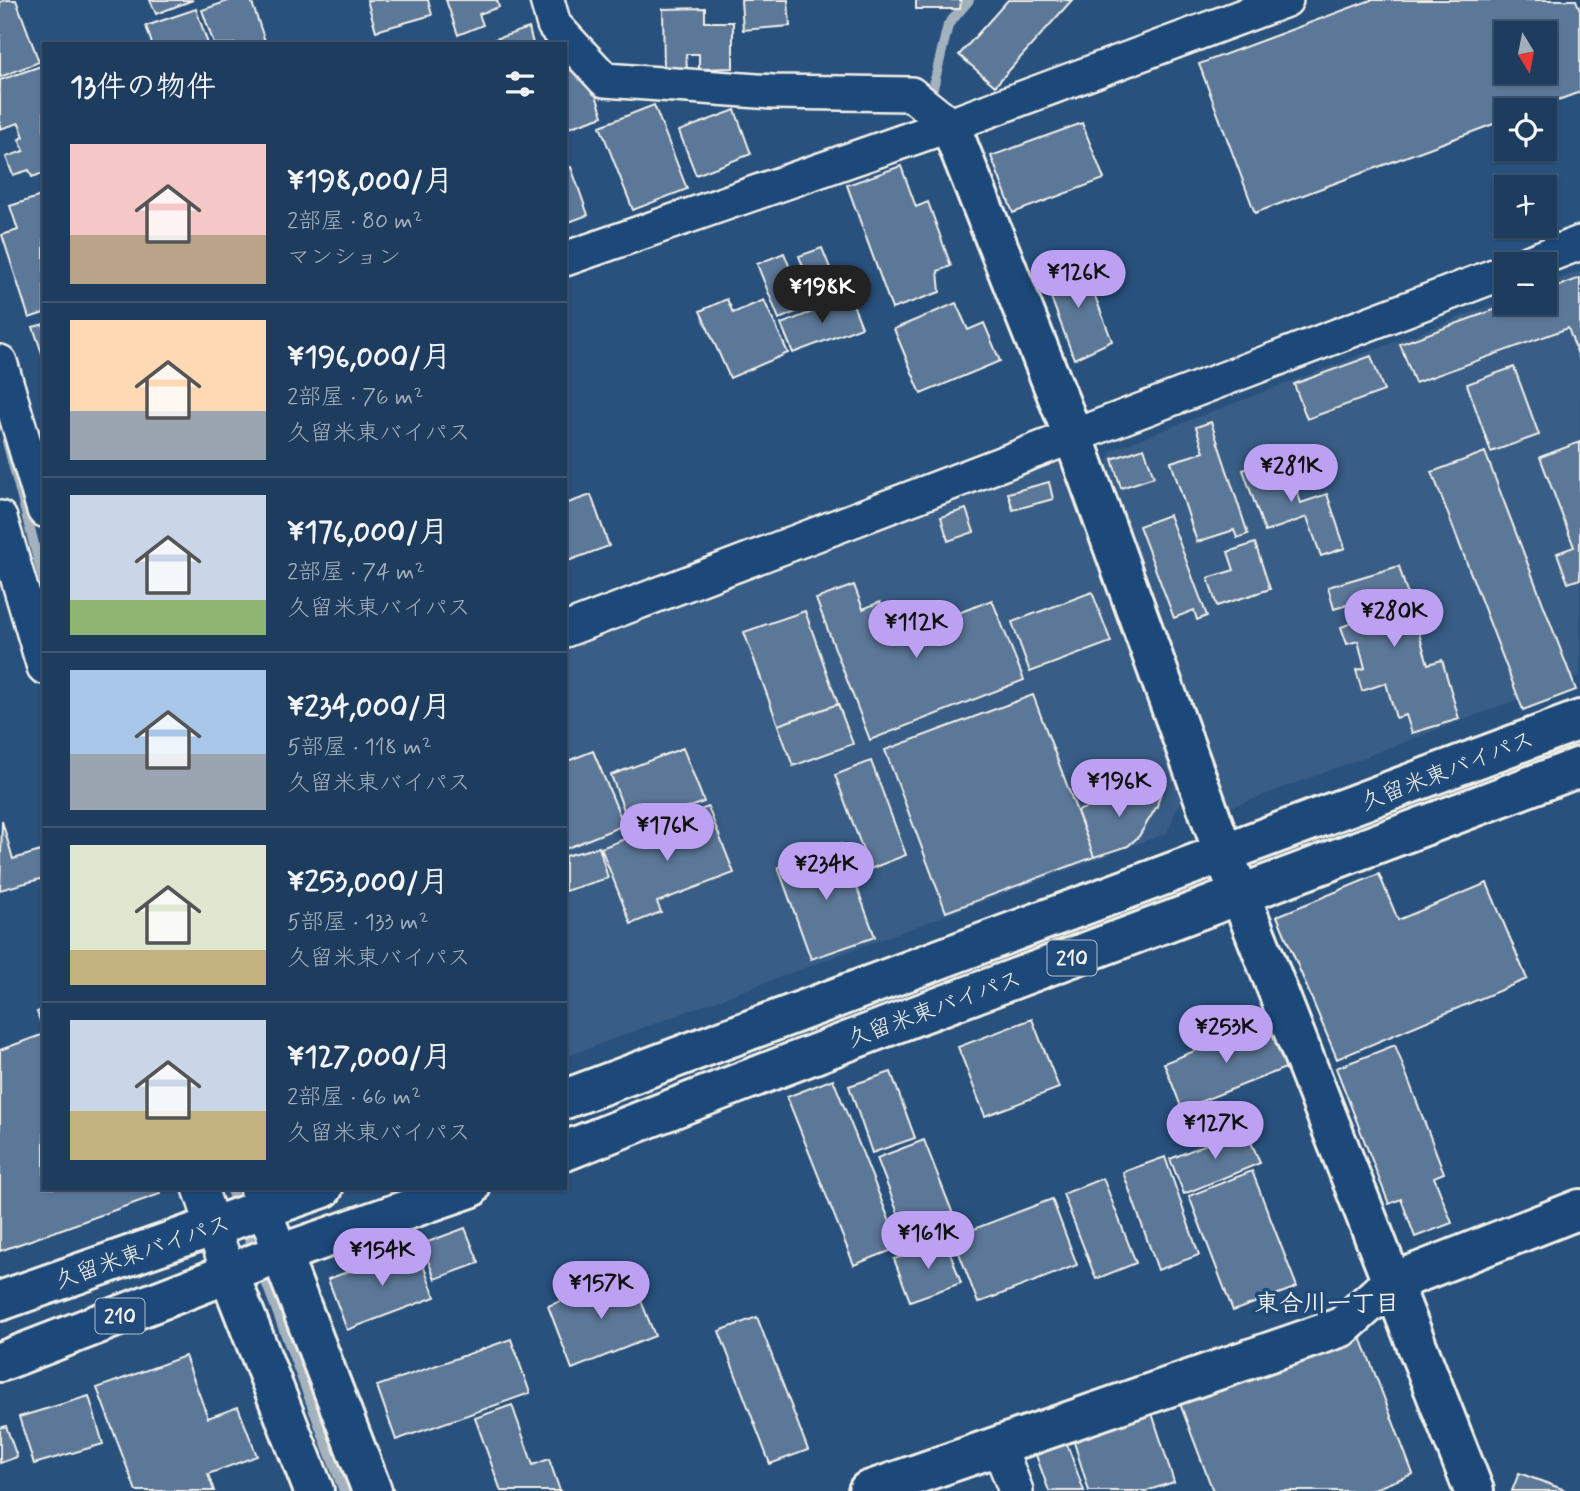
<!DOCTYPE html>
<html lang="ja">
<meta charset="utf-8">
<style>
body{margin:0;font-family:Mynerve,"Klee One",sans-serif;background:#2b4867;color:#f1f3f6;height:100vh;display:flex;flex-direction:column;font-size:26px;white-space:nowrap}
*{box-sizing:border-box;margin:0}
p{font-size:23px;color:#a1aebc}
.icon{flex:none;width:38px;height:38px;fill:none;stroke:currentColor;stroke-width:2;stroke-linecap:round;stroke-linejoin:round}
.map{position:relative;flex:1;overflow:hidden}
.details{position:absolute;left:42px;top:42px;width:525px;height:1148px;display:flex;flex-direction:column;background:#1e3d5e;border-radius:0px;box-shadow:0 2px 5px #0004,0 0 0 2px #3c5673}
.details>*{flex:none}
.needle{width:46px;rotate:170deg}
.fabs{position:absolute;left:1494px;top:21px;display:grid;gap:14px}
.fabs a{display:grid;place-items:center;width:63px;height:63px;border-radius:0px;background:#1e3d5e;box-shadow:0 2px 5px #0004,0 0 0 2px #3c5673;font-size:35px}
.price{position:absolute;translate:-50% -60px;padding:0 16px;border-radius:24px;background:#bca0f2;color:#111;font-size:23px;line-height:46px;filter:drop-shadow(0 2px 4px #0008)}
.price::after{content:'';position:absolute;left:50%;top:42px;width:21px;height:16px;margin-left:-10px;background:inherit;clip-path:polygon(0 0,100% 0,50% 100%)}
.price.current{background:#222;color:#fff}
ul{padding:0;list-style:none}
li{display:flex;align-items:center;gap:21px;height:175px;padding:0 28px}
li+li{border-top:2px solid #3c5673}
li span{display:grid;place-items:center;flex:none;width:196px;height:140px;border-radius:0px;color:#555}
li>.icon{margin-inline-start:auto}
span .icon{width:84px;height:84px;fill:#fffc;stroke-width:1}
li b{font-size:30px}
h2{display:flex;justify-content:space-between;align-items:center;height:84px;padding:0 28px;font-size:30px}
.map>svg:first-child{display:block}
</style>
<div class="map">
<svg width="1580" height="1491" viewBox="0 0 1580 1491">
<rect width="100%" height="100%" fill="#28517e"/>
<filter id="ink" filterUnits="userSpaceOnUse"><feTurbulence type="fractalNoise" baseFrequency=".0143" numOctaves="2"/><feDisplacementMap in="SourceGraphic" scale="14" xChannelSelector="R" yChannelSelector="G"/><feConvolveMatrix kernelMatrix="1 2 1 2 8 2 1 2 1" color-interpolation-filters="sRGB"/></filter>
<g filter="url(#ink)">
<path fill="#375d86" d="M1580 271V676L1230 808 1106 472 1111 450 1507 299V303H1545V284Z
M1068 457 1183 793 1167 833 565 1057V642Z"/>
<g fill="none" stroke-linecap="round" stroke-linejoin="round">
<path stroke="#a4b2be" stroke-width="10" d="M933 88 948 25 969 0
M7 441 44 582
M230 1188 239 1211
M244 1225 256 1256
M262 1271 344 1491"/>
</g>
<path fill="#5b7899" stroke="#f4f1e8" stroke-width="2" fill-rule="evenodd" d="M6 0H16L39 62 0 77V2Z
M150 0H193L156 14Z
M231 0H251L266 44H214L202 10Z
M367 0H428L432 15 376 31Z
M446 0H497L499 7 479 14 483 25 458 35Z
M741 0H788L790 26 743 30Z
M916 0H961L960 9H916Z
M1008 0H1072L995 86 959 55Z
M1371 0H1576L1580 10V92L1531 110H1507V119L1255 213 1199 64ZM1507 33H1545V72H1507Z
M705 8V22H733V68L699 69V54H686L687 69 664 70 663 9Z
M196 9 208 44H152L146 26Z
M529 28 533 44H487L486 42Z
M44 65V173L32 177 29 170 13 175 6 157 24 151 19 139 24 137 19 123 0 129V80Z
M586 65 603 116 565 129V72Z
M654 105 687 189 633 210 600 126Z
M735 110 751 154 696 175 679 131Z
M1082 123 1104 179 1013 213 991 156Z
M901 166 916 207 928 202 951 266 938 271 940 292 892 309 847 185Z
M571 167 588 215 569 222 565 212V169Z
M44 195V313L29 318 2 235 18 230 10 206Z
M822 248 840 293 817 302 799 256Z
M784 253 806 308 779 319 757 264Z
M1082 262 1112 341 1074 359 1043 276Z
M1580 278V360L1568 328 1415 383 1400 344 1513 303H1545V291Z
M850 297 862 327 793 353 781 324Z
M727 299 733 313 764 300 788 353 730 378 700 311Z
M956 303 968 330 984 323 1000 361 921 394 894 329Z
M44 324V359L33 327Z
M1371 356 1384 391 1307 419 1294 384Z
M1514 367 1539 435 1491 452 1467 384Z
M1211 422 1248 534 1237 538 1234 530 1197 542 1171 462 1204 452 1196 427Z
M1580 442V579L1568 583 1557 553 1574 547 1540 457Z
M1144 448 1154 477 1121 488 1112 459Z
M1485 452 1576 690 1523 710 1432 472Z
M1285 456 1301 503 1327 494 1345 548 1321 556 1307 517 1265 532 1243 470Z
M1049 482 1053 499 1013 510 1008 493Z
M591 495 609 546 565 562V504Z
M966 509 974 532 948 541 941 517Z
M1169 515 1207 616 1197 620 1194 610 1174 618 1139 526Z
M1255 543 1270 589 1217 606 1208 578 1234 570 1228 552Z
M1399 566 1428 664 1442 660 1459 719 1412 733 1406 715 1396 718 1386 683 1362 691 1356 670 1365 668 1358 641 1347 644 1341 627 1352 623 1347 605 1334 609 1328 587Z
M854 585 863 609 880 602 889 626 918 615 922 627 992 600 1024 680 870 740 816 599Z
M1092 592 1111 642 1030 672 1012 622Z
M805 611 838 704 778 725 744 632Z
M1033 695 1094 857 946 912 885 750Z
M838 704 853 744 793 766 778 725Z
M683 748 704 802 631 829 611 775Z
M593 751 624 825 565 849V762Z
M871 761 906 855 870 869 835 775Z
M1164 780 1157 806 1139 836 1128 846 1094 857 1077 811Z
M708 807 734 873 657 902 661 912 631 924 601 848Z
M2 821 13 859 44 850V878L0 890Z
M841 844 875 937 811 959 778 867Z
M599 847 608 878 565 891V856Z
M1379 874 1398 920 1487 883 1527 979 1337 1059 1277 916Z
M44 1009V1032L37 1012Z
M1032 1019 1059 1088 985 1116 958 1047Z
M1270 1021 1288 1067 1182 1109 1164 1063Z
M44 1034V1188H158L160 1194 0 1251V1050Z
M1395 1045 1444 1173 1434 1177 1452 1223 1415 1237 1401 1199 1389 1204 1336 1068Z
M891 1072 915 1138 872 1153 849 1086Z
M833 1079 900 1247 854 1265 787 1097Z
M1245 1128 1260 1163 1184 1194 1170 1159Z
M924 1140 958 1227 910 1245 877 1158Z
M1165 1157 1199 1255 1158 1270 1123 1172Z
M1252 1171 1297 1287 1233 1311 1189 1196Z
M1103 1178 1136 1263 1096 1279 1063 1194Z
M1052 1199 1077 1265 978 1303 953 1237Z
M465 1228 479 1263 435 1279 422 1244Z
M946 1241 961 1283 910 1301 894 1259Z
M416 1246 435 1297 347 1330 328 1279Z
M630 1273 655 1336 572 1369 548 1306Z
M757 1317 808 1450 770 1464 719 1331Z
M1359 1332 1413 1474 1369 1491H1213L1179 1401Z
M511 1339 530 1393 396 1440 377 1386Z
M185 1356 208 1418 238 1407 257 1456 208 1474 214 1491H136L97 1388Z
M89 1396 103 1444 34 1464 19 1417Z
M512 1405 533 1465 549 1459 560 1491H501L475 1418Z
M1152 1413 1174 1482 1146 1491H1089L1073 1439Z
M6 1426 17 1457 0 1463V1428Z
M1067 1444 1084 1491H1049L1036 1455Z
M1519 1473 1568 1491H1512Z"/>
<g fill="none" stroke-linecap="round" stroke-linejoin="round">
<defs>
<path id="street" d="M547 0 554 25 605 80 773 92 911 94 950 125 565 259
M950 125 1286 0
M1525 264 1580 243
M0 362 44 510
M0 518 44 667
M565 630 1507 271
M200 1188 229 1274
M256 1188 281 1254
M998 1444 1016 1491"/>
<path id="secondary" d="M950 125 1074 438 1224 854 1474 1491
M281 1254 372 1491
M229 1274 314 1491
M868 1491 1342 1327 1391 1283 1580 1209"/>
<path id="highway" d="M565 1099 1580 720
M565 1151C902 1017 1242 896 1580 767
M0 1301 323 1188
M0 1362 274 1256 470 1188"/>
</defs>
<use href="#street" stroke="#f4f1e8" stroke-width="38"/>
<use href="#secondary" stroke="#f4f1e8" stroke-width="44"/>
<use href="#highway" stroke="#f4f1e8" stroke-width="44"/>
<use href="#street" stroke="#1f4a7a" stroke-width="33"/>
<use href="#secondary" stroke="#1f4a7a" stroke-width="38"/>
<use href="#highway" stroke="#1f4a7a" stroke-width="38"/>
</g>
</g>
<g text-anchor="middle" stroke-width="7" stroke-linejoin="round" paint-order="stroke">
<g fill="#1f4a7a" stroke="#b4bfc7" stroke-width="2">
<rect x="1047.5" y="940.5" width="49" height="35" rx="5"/>
<rect x="95.5" y="1298.5" width="49" height="35" rx="5"/>
</g>
<g font-size="21" font-weight="bold" fill="#f4f1e8">
<text x="1072" y="965">210</text>
<text x="120" y="1323">210</text>
</g>
<g font-size="23" fill="#f4f1e8" stroke="#1f4a7a">
<text transform="translate(1447 770) rotate(-21)" y="8">久留米東バイパス</text>
<text transform="translate(934 1008) rotate(-20)" y="8">久留米東バイパス</text>
<text transform="translate(142 1251) rotate(-19)" y="8">久留米東バイパス</text>
</g>
<g font-size="24" font-weight="bold" fill="#f4f1e8" stroke="#1f4a7a">
<text x="1327" y="1311">東合川一丁目</text>
</g>
</g>
</svg>
<div class="fabs">
<a><svg class="needle" viewBox="-14 -14 28 28"><path d="M0-13l5 13h-10z" fill="#e53935"/><path d="M0 13l5-13h-10z" fill="#a1aebc"/></svg></a>
<a><svg class="icon" aria-label="locate" viewBox="0 0 24 24"><circle cx="12" cy="12" r="6"/><path d="M12 2v4M12 18v4M2 12h4M18 12h4"/></svg></a>
<a>+</a>
<a>−</a>
</div>
<b class="price" style="left:1078px;top:310px">¥126K</b>
<b class="price current" style="left:822px;top:325px">¥198K</b>
<b class="price" style="left:1291px;top:504px">¥281K</b>
<b class="price" style="left:1394px;top:649px">¥280K</b>
<b class="price" style="left:916px;top:660px">¥112K</b>
<b class="price" style="left:1119px;top:819px">¥196K</b>
<b class="price" style="left:667px;top:863px">¥176K</b>
<b class="price" style="left:826px;top:902px">¥234K</b>
<b class="price" style="left:1226px;top:1065px">¥253K</b>
<b class="price" style="left:1215px;top:1161px">¥127K</b>
<b class="price" style="left:928px;top:1271px">¥161K</b>
<b class="price" style="left:382px;top:1288px">¥154K</b>
<b class="price" style="left:601px;top:1321px">¥157K</b>
<section class="details">
<h2>13件の物件<svg class="icon" aria-label="filters" viewBox="0 0 24 24"><path d="M4 7h16M4 17h16"/><circle cx="9" cy="7" r="2"/><circle cx="15" cy="17" r="2"/></svg></h2>
<ul>
<li><span style="background:linear-gradient(#f6c9c9 65%,#b9a48a 0)"><svg class="icon" aria-label="home" viewBox="0 0 24 24"><path d="M3 11l9-7 9 7M6 9v11h12V9"/></svg></span><div><b>¥198,000/月</b><p>2部屋 · 80 m²</p><p>マンション</p></div></li>
<li><span style="background:linear-gradient(#ffd9b3 65%,#9aa5b1 0)"><svg class="icon" aria-label="home" viewBox="0 0 24 24"><path d="M3 11l9-7 9 7M6 9v11h12V9"/></svg></span><div><b>¥196,000/月</b><p>2部屋 · 76 m²</p><p>久留米東バイパス</p></div></li>
<li><span style="background:linear-gradient(#c9d6e8 75%,#8fb573 0)"><svg class="icon" aria-label="home" viewBox="0 0 24 24"><path d="M3 11l9-7 9 7M6 9v11h12V9"/></svg></span><div><b>¥176,000/月</b><p>2部屋 · 74 m²</p><p>久留米東バイパス</p></div></li>
<li><span style="background:linear-gradient(#a9c7e8 60%,#9aa5b1 0)"><svg class="icon" aria-label="home" viewBox="0 0 24 24"><path d="M3 11l9-7 9 7M6 9v11h12V9"/></svg></span><div><b>¥234,000/月</b><p>5部屋 · 118 m²</p><p>久留米東バイパス</p></div></li>
<li><span style="background:linear-gradient(#dfe7d0 75%,#c2b280 0)"><svg class="icon" aria-label="home" viewBox="0 0 24 24"><path d="M3 11l9-7 9 7M6 9v11h12V9"/></svg></span><div><b>¥253,000/月</b><p>5部屋 · 133 m²</p><p>久留米東バイパス</p></div></li>
<li><span style="background:linear-gradient(#c9d6e8 65%,#c2b280 0)"><svg class="icon" aria-label="home" viewBox="0 0 24 24"><path d="M3 11l9-7 9 7M6 9v11h12V9"/></svg></span><div><b>¥127,000/月</b><p>2部屋 · 66 m²</p><p>久留米東バイパス</p></div></li>
</ul>
</section>
</div>
